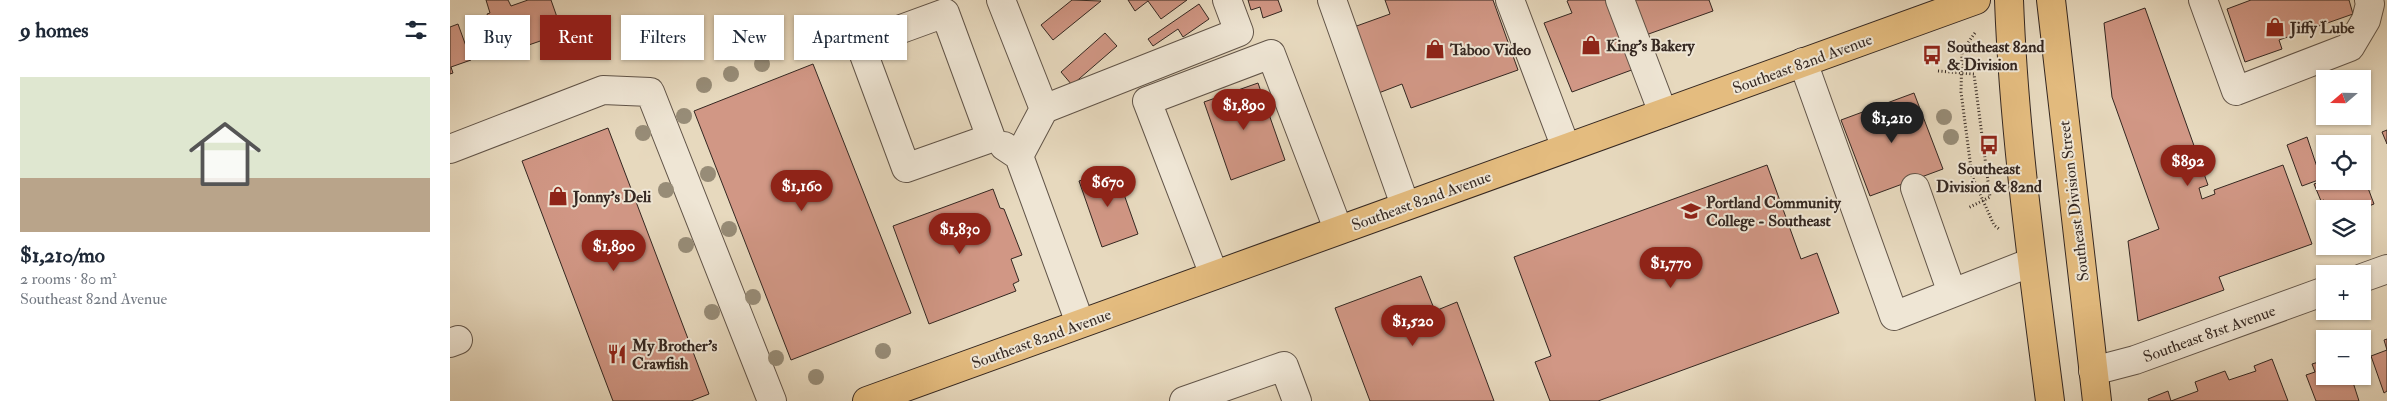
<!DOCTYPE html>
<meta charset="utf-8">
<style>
body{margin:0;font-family:"IM FELL Double Pica",serif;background:#f6f6f7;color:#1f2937;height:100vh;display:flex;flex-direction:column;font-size:19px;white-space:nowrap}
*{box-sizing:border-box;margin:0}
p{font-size:16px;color:#747a83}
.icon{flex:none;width:28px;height:28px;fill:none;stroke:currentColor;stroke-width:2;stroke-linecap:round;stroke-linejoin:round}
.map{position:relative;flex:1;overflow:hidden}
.drawer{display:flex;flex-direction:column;background:#fff;width:450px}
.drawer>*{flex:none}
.top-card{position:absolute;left:15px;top:15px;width:475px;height:45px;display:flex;gap:10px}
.needle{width:32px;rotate:250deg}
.tools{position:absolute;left:1866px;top:70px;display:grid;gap:10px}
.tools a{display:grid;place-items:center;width:55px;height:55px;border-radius:0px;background:#fff;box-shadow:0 1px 4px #0004;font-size:25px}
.price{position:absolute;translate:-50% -42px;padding:0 11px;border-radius:18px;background:#8f2418;color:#fff;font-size:16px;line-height:32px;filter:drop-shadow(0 1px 2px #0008)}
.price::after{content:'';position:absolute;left:50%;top:30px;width:15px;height:11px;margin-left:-8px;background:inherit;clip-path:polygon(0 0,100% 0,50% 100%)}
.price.active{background:#222;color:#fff}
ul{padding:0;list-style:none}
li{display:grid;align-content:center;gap:10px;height:265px;padding:0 20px}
li span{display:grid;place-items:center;height:155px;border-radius:0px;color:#555}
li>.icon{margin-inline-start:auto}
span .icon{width:90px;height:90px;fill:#fffc;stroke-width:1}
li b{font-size:21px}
h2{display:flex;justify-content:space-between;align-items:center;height:60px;padding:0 20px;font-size:21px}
.chip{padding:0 18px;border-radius:0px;background:#fff;box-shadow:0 1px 4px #0004;font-size:18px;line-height:45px}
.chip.active{background:#8f2418;color:#fff}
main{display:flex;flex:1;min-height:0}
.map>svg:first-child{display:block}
</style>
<main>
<section class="drawer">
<h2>9 homes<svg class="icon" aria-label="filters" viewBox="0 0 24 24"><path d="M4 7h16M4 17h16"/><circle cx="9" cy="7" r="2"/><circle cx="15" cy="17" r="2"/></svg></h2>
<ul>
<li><span style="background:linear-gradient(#dfe7d0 65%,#b9a48a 0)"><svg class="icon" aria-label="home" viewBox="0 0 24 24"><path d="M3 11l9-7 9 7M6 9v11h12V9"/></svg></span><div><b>$1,210/mo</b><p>2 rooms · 80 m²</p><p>Southeast 82nd Avenue</p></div></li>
</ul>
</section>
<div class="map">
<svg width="1937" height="401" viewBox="0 0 1937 401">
<rect width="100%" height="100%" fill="#e7d9be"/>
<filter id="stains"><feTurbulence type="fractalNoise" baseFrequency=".004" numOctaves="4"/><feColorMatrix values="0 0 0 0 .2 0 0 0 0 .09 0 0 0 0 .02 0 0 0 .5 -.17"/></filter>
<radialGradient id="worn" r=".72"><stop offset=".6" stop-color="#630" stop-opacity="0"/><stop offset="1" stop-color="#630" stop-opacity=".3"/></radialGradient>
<path fill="#d19785" stroke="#342721" d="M36 0H58L61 6 78 0H101L114 37 101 41 99 38 67 49 65 43 49 48 37 14 40 13Z
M622 0 651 1 603 40 591 25Z
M678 0H737L711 19 698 1 685 11Z
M798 0H828L832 11 813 18 810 7 801 10Z
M935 0H1043L1068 70 961 108 952 84 926 94 901 28 940 14Z
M1163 0 1187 68 1122 92 1094 23 1122 13 1117 1 1119 0Z
M1180 0H1259L1263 11 1193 36Z
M1801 0H1899L1903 14 1829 40 1832 49 1795 62 1777 9Z
M749 4 759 19 733 37 728 29 703 46 698 39Z
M1695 8 1758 185 1749 188 1752 199 1765 194 1764 190 1833 165 1862 244 1769 277 1774 290 1688 321 1678 241 1709 229 1662 97 1654 23Z
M8 24 21 60 1 67 3 73 0 74V27Z
M655 33 667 46 622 85 611 72Z
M363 64 461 313 341 360 244 111Z
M808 83 835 160 781 180 754 102Z
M1464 93 1493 169 1420 196 1391 120Z
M158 128 259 394 241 401H163L72 161Z
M1937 130V144L1932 132Z
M1857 137 1871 179 1852 186 1837 145Z
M1317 165 1351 259 1367 253 1389 313 1148 401H1100L1085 362 1101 356 1064 257Z
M665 169 688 234 652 247 629 181Z
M1912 172 1924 204 1911 209H1877L1874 200 1871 201 1864 184 1875 180 1912 181Z
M543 189 550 208 554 209 572 255 561 259 569 281 563 284 566 291 479 324 443 226Z
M971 276 985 311 1007 302 1044 401H920L885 308Z
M1937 339V391L1934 393 1921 356 1937 350 1934 340Z
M1822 359 1838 401H1699L1698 399 1718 391 1721 401 1748 391 1745 382 1775 371 1779 380 1806 371 1804 366Z
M1875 360V376H1901L1909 401H1866L1856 375 1865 372 1862 364Z"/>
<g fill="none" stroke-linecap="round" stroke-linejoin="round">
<defs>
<path id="minor" d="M551 0 594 109
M882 0 955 205
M1060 0 1116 148
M1170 0 1213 113
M1753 0 1786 91 1900 47 1916 20 1920 4 1919 0
M495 13 541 138 456 168 410 44Z
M1353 62 1444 316 1582 262
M554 146 569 156 630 323
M0 149 153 90 200 92 322 401
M569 156 594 109 789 32 777 0
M1465 188 1502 293
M764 275 697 101 821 54 888 229
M1912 278 1937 269
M0 343 8 340
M1643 371 1685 360 1875 291
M734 401 834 366 847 401"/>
<path id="major" d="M1559 0C1564 134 1583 268 1600 401
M1601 0 1647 401
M417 401 1526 0"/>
</defs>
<use href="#minor" stroke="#615448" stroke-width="30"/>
<use href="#major" stroke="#342721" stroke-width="30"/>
<path stroke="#342721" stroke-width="3" stroke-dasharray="1 2.5" stroke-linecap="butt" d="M1525 33 1512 51 1511 92 1522 176 1544 225 1549 229
M1488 71 1524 74 1540 197 1518 208"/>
<use href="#minor" stroke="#efe6d5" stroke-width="28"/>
<use href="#major" stroke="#e4bc7f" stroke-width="28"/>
</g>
<g fill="#978c77">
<circle cx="312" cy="64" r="8"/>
<circle cx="281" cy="74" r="8"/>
<circle cx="254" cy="85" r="8"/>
<circle cx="234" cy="116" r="8"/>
<circle cx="1494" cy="117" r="8"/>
<circle cx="193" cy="133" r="8"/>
<circle cx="1501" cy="137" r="8"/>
<circle cx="258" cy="174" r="8"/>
<circle cx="216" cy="190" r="8"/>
<circle cx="279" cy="229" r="8"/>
<circle cx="236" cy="245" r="8"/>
<circle cx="303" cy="297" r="8"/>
<circle cx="262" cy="312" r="8"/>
<circle cx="433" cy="351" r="8"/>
<circle cx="326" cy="358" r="8"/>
<circle cx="366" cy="377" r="8"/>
</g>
<defs>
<symbol id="shop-bare" viewBox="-9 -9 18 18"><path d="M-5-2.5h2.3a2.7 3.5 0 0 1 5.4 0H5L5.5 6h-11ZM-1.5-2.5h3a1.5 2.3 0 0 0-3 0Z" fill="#8f2418" stroke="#efe6d5" stroke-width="2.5" paint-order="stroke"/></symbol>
<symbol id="bus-bare" viewBox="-9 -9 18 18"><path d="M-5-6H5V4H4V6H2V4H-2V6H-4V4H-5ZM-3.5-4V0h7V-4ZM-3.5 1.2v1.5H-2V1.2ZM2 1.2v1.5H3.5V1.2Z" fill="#8f2418" stroke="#efe6d5" stroke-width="2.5" paint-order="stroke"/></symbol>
<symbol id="university-bare" viewBox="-9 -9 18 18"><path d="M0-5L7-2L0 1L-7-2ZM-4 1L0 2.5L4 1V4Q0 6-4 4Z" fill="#8f2418" stroke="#efe6d5" stroke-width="2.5" paint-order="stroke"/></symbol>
<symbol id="restaurant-bare" viewBox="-9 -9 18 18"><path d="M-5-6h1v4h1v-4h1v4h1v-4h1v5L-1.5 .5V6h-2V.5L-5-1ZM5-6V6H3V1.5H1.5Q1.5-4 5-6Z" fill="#8f2418" stroke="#efe6d5" stroke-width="2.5" paint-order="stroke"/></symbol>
</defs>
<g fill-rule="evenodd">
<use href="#shop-bare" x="1811" y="13" width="28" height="28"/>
<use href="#shop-bare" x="1127" y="31" width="28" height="28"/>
<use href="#shop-bare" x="971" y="35" width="28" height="28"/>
<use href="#bus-bare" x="1468" y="41" width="28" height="28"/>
<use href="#bus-bare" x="1525" y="131" width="28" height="28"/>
<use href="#shop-bare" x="94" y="182" width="28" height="28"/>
<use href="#university-bare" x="1227" y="197" width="28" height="28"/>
<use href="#restaurant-bare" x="153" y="340" width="28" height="28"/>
</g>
<g text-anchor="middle" stroke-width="4" stroke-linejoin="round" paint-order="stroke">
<g font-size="16" font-weight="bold" fill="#342721" stroke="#efe6d5" text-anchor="start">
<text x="1840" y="33">Jiffy Lube</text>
<text x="1156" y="51">King's Bakery</text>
<text x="1497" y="52">Southeast 82nd<tspan x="1497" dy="18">&amp; Division</tspan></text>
<text x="1000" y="55">Taboo Video</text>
<text x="1539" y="174" text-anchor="middle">Southeast<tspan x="1539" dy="18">Division &amp; 82nd</tspan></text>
<text x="123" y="202">Jonny's Deli</text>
<text x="1256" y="208">Portland Community<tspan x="1256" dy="18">College - Southeast</tspan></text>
<text x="182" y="351">My Brother's<tspan x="182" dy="18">Crawfish</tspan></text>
</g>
<g font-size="16" fill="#342721" stroke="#efe6d5">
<text transform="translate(1352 63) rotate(-20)" y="6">Southeast 82nd Avenue</text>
<text transform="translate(971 200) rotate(-20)" y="6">Southeast 82nd Avenue</text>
<text transform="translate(1623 201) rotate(-97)" y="6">Southeast Division Street</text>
<text transform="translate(1759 333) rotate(-20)" y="6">Southeast 81st Avenue</text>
<text transform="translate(591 338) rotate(-20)" y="6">Southeast 82nd Avenue</text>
</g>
</g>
<rect width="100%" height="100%" filter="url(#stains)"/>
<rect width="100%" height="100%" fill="url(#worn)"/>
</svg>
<div class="tools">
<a><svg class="needle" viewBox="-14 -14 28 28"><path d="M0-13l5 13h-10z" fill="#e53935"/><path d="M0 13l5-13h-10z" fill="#747a83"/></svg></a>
<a><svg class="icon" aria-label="locate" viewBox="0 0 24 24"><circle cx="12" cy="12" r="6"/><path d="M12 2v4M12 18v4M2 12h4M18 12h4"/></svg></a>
<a><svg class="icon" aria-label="layers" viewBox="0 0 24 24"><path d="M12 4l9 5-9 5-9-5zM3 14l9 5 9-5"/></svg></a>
<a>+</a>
<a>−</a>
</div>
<b class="price" style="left:794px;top:131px">$1,890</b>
<b class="price active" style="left:1442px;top:144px">$1,210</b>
<b class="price" style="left:1738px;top:187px">$892</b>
<b class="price" style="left:658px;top:208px">$670</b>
<b class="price" style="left:352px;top:212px">$1,160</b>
<b class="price" style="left:510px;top:255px">$1,830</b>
<b class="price" style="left:164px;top:272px">$1,890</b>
<b class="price" style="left:1221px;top:289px">$1,770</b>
<b class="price" style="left:963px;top:347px">$1,520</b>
<div class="top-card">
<a class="chip">Buy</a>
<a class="chip active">Rent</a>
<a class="chip">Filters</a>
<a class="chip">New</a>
<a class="chip">Apartment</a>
</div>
</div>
</main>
